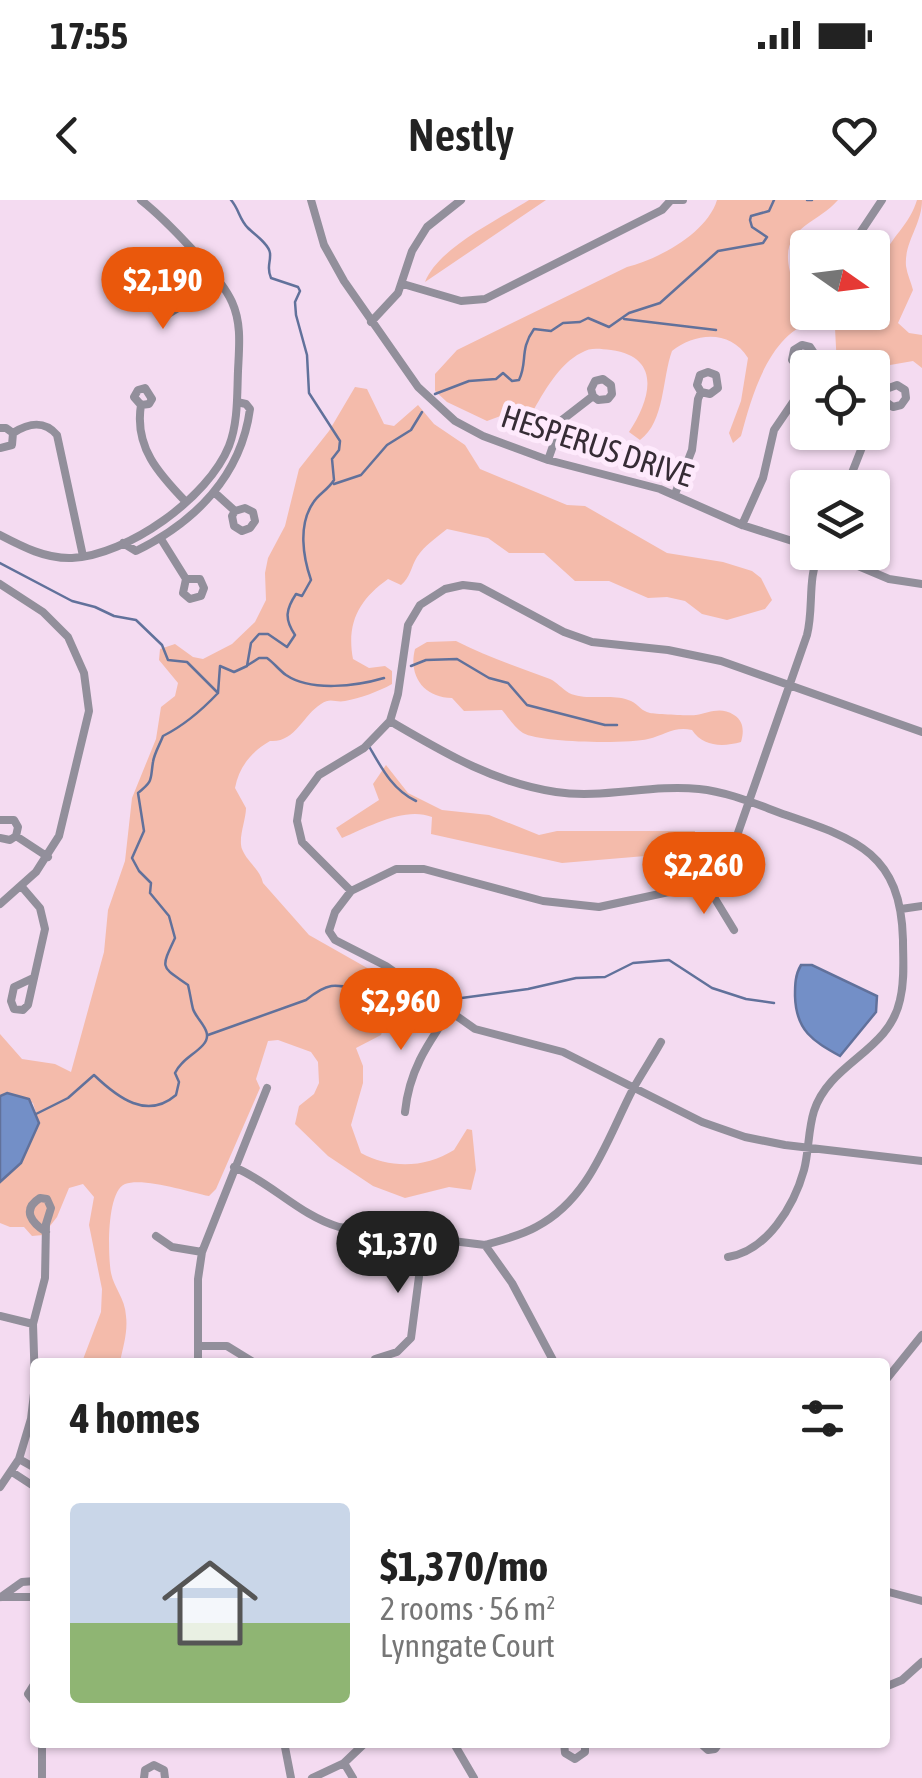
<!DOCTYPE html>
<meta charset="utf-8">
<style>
body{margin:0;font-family:"Asap Condensed",sans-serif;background:#f2f2f2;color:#222;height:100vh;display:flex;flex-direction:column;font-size:38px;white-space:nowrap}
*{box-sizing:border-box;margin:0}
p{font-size:32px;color:#767676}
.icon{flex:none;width:55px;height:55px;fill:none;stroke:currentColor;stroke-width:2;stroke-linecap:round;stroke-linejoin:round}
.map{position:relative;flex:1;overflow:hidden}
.drawer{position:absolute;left:30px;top:1158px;width:860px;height:390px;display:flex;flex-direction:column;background:#fff;border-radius:10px;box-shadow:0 2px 8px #0004}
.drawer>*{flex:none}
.needle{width:65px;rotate:104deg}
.buttons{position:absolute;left:790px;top:30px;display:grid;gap:20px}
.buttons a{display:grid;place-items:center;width:100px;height:100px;border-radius:10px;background:#fff;box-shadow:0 2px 8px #0004;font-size:50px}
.price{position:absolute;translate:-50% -85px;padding:0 22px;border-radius:35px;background:#ea580c;color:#fff;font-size:32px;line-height:65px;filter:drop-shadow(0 2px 5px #0008)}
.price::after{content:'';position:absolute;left:50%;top:60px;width:30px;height:22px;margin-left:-15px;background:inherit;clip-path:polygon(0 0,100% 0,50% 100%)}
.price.on{background:#222;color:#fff}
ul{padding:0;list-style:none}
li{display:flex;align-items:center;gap:30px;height:250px;padding:0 40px}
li+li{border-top:2px solid #e0e0e0}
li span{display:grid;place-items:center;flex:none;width:280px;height:200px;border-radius:10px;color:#555}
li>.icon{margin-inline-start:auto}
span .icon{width:120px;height:120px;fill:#fffc;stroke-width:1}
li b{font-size:42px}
h2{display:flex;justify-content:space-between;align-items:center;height:120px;padding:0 40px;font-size:42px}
.status{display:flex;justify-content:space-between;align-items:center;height:70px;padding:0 50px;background:#fff;direction:ltr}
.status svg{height:28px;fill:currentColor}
header{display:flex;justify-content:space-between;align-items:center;height:130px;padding:0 40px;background:#fff;font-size:45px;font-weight:600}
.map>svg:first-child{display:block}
</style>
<div class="status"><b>17:55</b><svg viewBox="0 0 49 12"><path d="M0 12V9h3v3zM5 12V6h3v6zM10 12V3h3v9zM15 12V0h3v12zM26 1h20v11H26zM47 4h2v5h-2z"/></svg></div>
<header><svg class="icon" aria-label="back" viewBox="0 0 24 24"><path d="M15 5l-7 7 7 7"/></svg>Nestly<svg class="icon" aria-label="heart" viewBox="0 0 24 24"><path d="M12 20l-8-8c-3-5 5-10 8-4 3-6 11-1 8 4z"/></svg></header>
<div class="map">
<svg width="922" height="1578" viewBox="0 0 922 1578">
<rect width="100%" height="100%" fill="#f4dbf1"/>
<path fill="#f4bbab" d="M529 0H546L425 82C438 48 498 20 529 0Z
M717 0H838C815 26 779 27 790 72L807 85 808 112H872C872 100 881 60 887 49 898 31 910 22 917 0H922C922 25 904 42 906 66 907 74 911 82 913 90L898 123 909 133 922 135V168L913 161 873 168 837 167 835 128 820 119C770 130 753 192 741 236L733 243 729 233 741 201 748 158C730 129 695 133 672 151 662 178 665 222 640 240L629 232C651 199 662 157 611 150 599 149 591 147 581 153 560 163 543 193 532 213L517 216 506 214 487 221 447 202 435 191V174L457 150 627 67C659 59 707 33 717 0Z
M355 187 367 189 384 224 394 226 418 205 434 224 465 245 480 269 567 305 585 306 667 353 723 362 752 371 761 378 772 400 765 409 727 420 702 414 685 401 667 397 648 398 609 381H575L544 353H509L488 338 447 329C436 338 425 345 417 357 411 367 410 378 401 385L388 379C360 399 346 422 353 459L369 468 385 466 392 471V484C378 492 360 498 345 501 335 503 331 497 321 504 303 515 295 543 270 541 251 552 239 567 235 588L246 608C246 620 238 638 242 649 247 662 260 669 263 683L309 735 399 786 381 835 356 848 363 866V883L351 925 361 953C391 969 425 968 454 950L467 929 472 930 476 970 471 990 449 987 405 998 373 986 328 956 295 924 299 906 314 894 319 883 318 862 311 852 278 840 268 841 256 879 260 888 216 989 209 996C189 992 143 977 125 984 106 992 108 1056 111 1073 114 1088 125 1098 126 1116 128 1132 123 1147 120 1162H82L101 1112 102 1089 89 1025 94 997 83 984 69 988 57 1017 43 1035 32 1036 24 1027H10L0 1023V982L21 963 39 923 33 903 7 893 0 896V834L22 859 55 864 71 872 104 752 108 710 125 661 132 598 156 539 161 507 175 496 178 483 159 460 160 449 175 444 193 457 203 459 232 444 255 422 266 400 265 373 268 358 285 326 299 269 329 231Z
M456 441C487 457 518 467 550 479 557 482 562 489 569 493 588 502 612 492 631 501 639 505 641 511 650 513 656 514 692 516 696 515 709 513 720 506 734 515 744 521 744 532 741 542 723 547 703 547 692 530 674 526 665 535 648 539 628 544 540 543 523 533 515 528 508 517 502 510L464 511 452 498C424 498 408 476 415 449L427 442Z
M386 565 408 593 442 610 489 615 539 635 557 631H695L693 652 562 663 431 634 432 617C405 606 368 627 342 638L336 628 379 600 373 584Z"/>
<path fill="#738fc7" stroke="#61719b" stroke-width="2.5" d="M801 765H812L877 796 876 812 840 856C813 841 796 831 795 796 795 785 795 775 801 765Z
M7 893 29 899 39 923 21 963 0 982V896Z"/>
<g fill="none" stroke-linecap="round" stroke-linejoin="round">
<path stroke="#61719b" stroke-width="2.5" d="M807 0H812
M624 119 716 130
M435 194 469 181 496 179 503 173 512 181 519 180C528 162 519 150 534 129L551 131 563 123 580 122 588 118 609 127 629 113 660 103 718 51 763 43 767 37 752 27 750 20 751 16 769 11 774 0
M334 284 361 275 387 245 411 230 422 212
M0 363 72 401 95 407 114 416 136 420 162 445 168 460 187 462 218 493
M248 465 259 458H267C274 463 279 470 286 475 311 492 357 486 384 478
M411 466 426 460 457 459 489 478 508 483 527 505 605 525H617
M370 548C382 569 393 590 416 601
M454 799 528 789 576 778 605 777 633 763 669 760 712 788 746 799 774 803
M208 835 306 800C329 781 335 784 364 791L373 804 387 805
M36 914 68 898 94 875C118 898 147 920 176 895L179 882 175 873C181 860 194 855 203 845 215 832 197 821 193 809 191 801 190 793 188 785 161 766 160 770 175 738L169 716 150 693 151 683 139 671 132 658 144 631 138 593C154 580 150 580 153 562 154 554 160 544 163 536 185 525 201 511 218 493L220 466 234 472 247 466 251 443 259 434H268L287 447 295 435C284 419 286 409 296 394L302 396 311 380C303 357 298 325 313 303 318 294 328 290 334 280L332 259 339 250 340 241 309 193 307 155 296 115 295 102 300 91 298 87 271 78C266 67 271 63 270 53 269 44 254 34 248 28 239 19 239 9 231 0"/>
<path stroke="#928f9b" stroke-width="8" d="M311 0 324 45 344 81 418 187 455 221 483 236 548 260 660 289 742 325 808 346
M672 0H683
M850 48 882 0
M403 84 461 101 485 99 662 10 671 0
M172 97 177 100 178 108 168 114 161 108 163 100 172 97 203 64
M371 122 398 93 412 51 427 27 461 0
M807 167 797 166 792 160 794 150 802 145 810 147 814 153 808 172
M141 205 149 204 152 199 145 188 138 190 134 197 141 205C134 247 159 274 186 302
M872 223 886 202V189L897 185 905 190 906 198 901 205 893 207 886 202
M0 228H6L13 233C29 223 44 220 57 235L83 356
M0 248 12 245 13 233
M548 260 562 220 593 196 598 200 608 199 612 194 611 185 603 179 595 181 591 189 593 196
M846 288 868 232
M214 292 235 311 245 308 253 312 255 321 250 328 242 331 234 326 232 316 235 311
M675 294 692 250 698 199 701 192 710 194 718 188 716 175 708 172 700 175 697 185 701 192
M742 325 763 278 774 230 808 180
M0 335C23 347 46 359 72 358 128 355 208 298 229 246 238 223 237 196 238 171 239 148 242 124 232 102 220 75 165 19 141 0
M161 339 186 379 183 393 190 399 201 396 204 388 200 379H186
M123 343 136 351C195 322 241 276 250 209L246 204 237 202
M819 352C807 381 814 407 807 435L732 650 722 668 706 684 599 707 543 701 424 669H396L351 691 335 712 329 731 335 740 386 766 475 829 563 852 702 922 745 937 785 945 922 961
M825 352 889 379 922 384
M0 384 43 412 68 437 84 473 89 511 59 636 36 672 0 704
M390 521C443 552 494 583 556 592 603 599 651 584 699 589 729 592 758 605 786 615 857 639 901 654 903 740 903 760 905 780 900 800 889 852 830 862 814 911 808 930 809 951 804 970 794 1006 767 1051 728 1057
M0 620H14L18 627 16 636
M0 638 10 640 16 636 48 657
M706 684 734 730
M22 687 40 708 45 729 28 805 23 810 14 809 11 801 14 787 33 778
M351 691 302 642 297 621 300 601 319 575 364 548 390 521 398 494 408 425 420 405 445 389 463 385 480 387 564 432 592 442 668 450 721 461 922 532
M901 709 922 706
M405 912C409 872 426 846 449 813
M234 967C272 983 299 1015 339 1027L485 1045C502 1040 520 1036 536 1027 590 999 607 939 633 889 642 873 652 858 661 842
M156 1036 172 1047 202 1052
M485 1045 512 1083 554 1162
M0 1116 33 1124
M198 1146H227L253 1162
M375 1159 397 1152 411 1138 424 1038
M198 1162V1079L202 1052 267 888
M885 1181 922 1135
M19 1259 35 1268
M12 1272 35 1287
M0 1287 19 1259 31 1219 35 1185 33 1124 45 1078 46 1024 51 1008 47 999 40 998C21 1010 32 1023 46 1032
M885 1391 922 1401
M0 1397H35
M1 1397 22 1382 35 1381
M35 1483 28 1494 35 1503
M885 1487 902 1480 922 1462
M42 1542V1578
M284 1542 291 1578
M453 1542 474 1578
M564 1542 565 1553 575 1559 585 1552V1542
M699 1542 708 1550 715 1549 720 1542
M344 1563 353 1578
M144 1578 145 1570 154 1565 164 1570 165 1578
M312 1578 344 1563 366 1542"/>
</g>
<g text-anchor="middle" stroke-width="10" stroke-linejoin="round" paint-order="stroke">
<g font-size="32" fill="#362c35" stroke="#feeafc">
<text transform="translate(597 246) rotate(18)" y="11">HESPERUS DRIVE</text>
</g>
</g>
</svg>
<div class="buttons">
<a><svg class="needle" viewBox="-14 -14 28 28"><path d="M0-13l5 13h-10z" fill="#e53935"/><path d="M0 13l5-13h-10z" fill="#767676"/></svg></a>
<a><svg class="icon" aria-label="locate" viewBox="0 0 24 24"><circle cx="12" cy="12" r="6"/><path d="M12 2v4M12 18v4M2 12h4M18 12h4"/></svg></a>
<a><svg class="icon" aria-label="layers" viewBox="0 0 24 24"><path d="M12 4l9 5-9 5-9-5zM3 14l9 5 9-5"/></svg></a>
</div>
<b class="price" style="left:163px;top:132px">$2,190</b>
<b class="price" style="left:704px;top:717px">$2,260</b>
<b class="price" style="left:401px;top:853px">$2,960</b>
<b class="price on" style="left:398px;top:1096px">$1,370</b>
<section class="drawer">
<h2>4 homes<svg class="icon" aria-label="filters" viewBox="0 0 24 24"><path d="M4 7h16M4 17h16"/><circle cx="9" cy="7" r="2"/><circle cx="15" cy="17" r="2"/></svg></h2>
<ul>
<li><span style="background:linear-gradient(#c9d6e8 60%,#8fb573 0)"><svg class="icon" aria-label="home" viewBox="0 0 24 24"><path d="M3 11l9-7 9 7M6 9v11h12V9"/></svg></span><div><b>$1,370/mo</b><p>2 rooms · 56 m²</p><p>Lynngate Court</p></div></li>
</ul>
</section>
</div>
